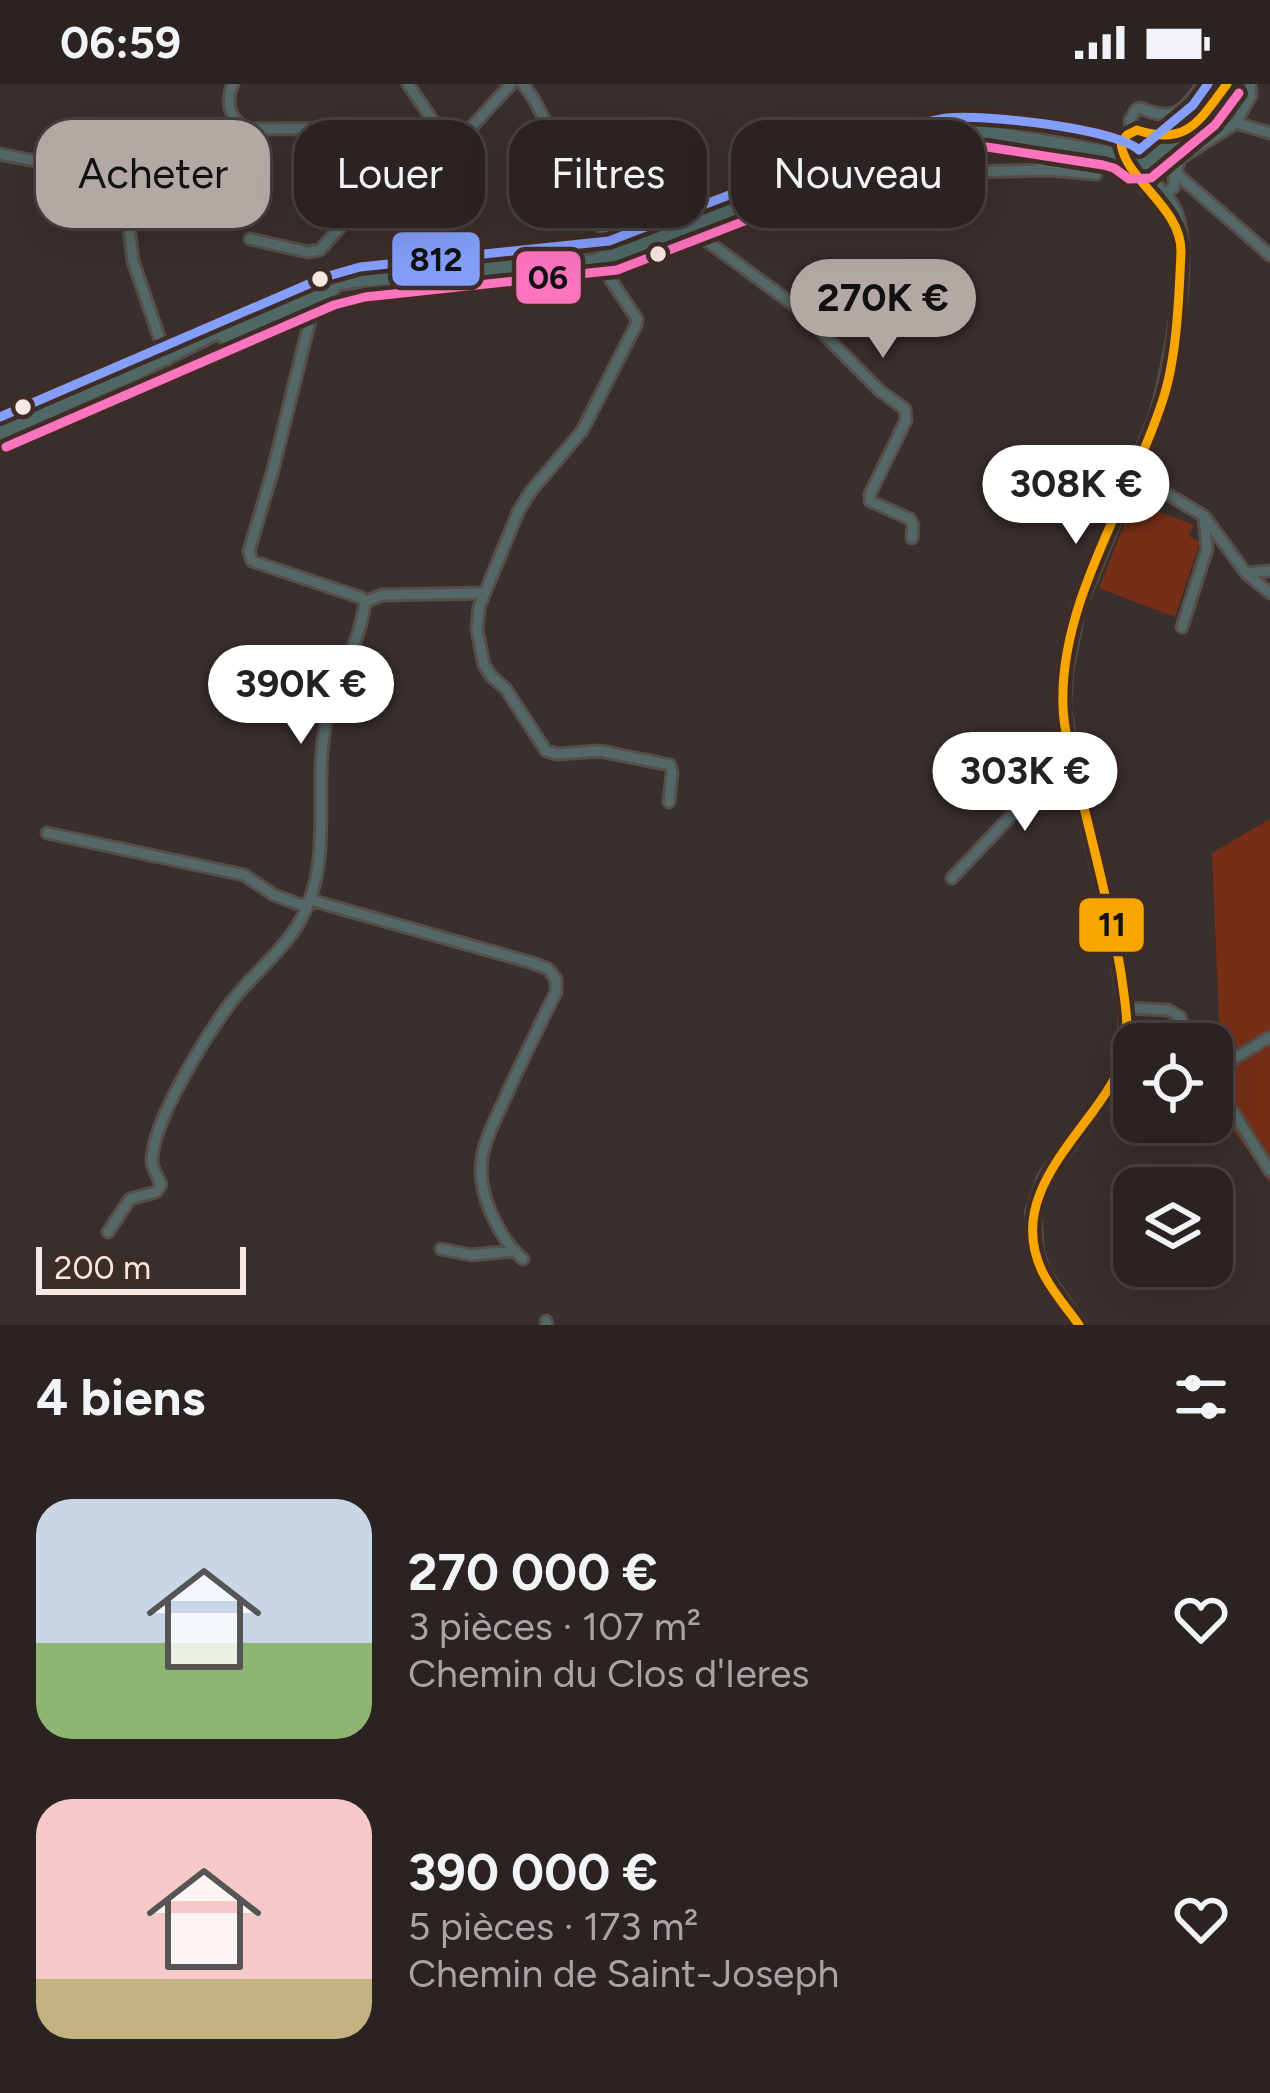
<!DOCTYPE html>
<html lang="fr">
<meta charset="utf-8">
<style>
body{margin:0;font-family:Figtree,sans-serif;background:#372f2e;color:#f1f3f6;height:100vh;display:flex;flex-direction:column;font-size:45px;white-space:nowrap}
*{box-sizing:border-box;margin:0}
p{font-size:39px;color:#a6a4a5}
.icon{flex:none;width:66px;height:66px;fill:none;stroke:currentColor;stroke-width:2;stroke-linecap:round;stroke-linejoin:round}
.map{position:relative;height:1241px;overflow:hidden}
.panel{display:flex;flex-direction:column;background:#2b2321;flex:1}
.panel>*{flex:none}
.top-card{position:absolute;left:36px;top:36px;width:1200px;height:108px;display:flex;gap:24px}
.tools{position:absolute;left:1113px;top:939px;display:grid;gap:24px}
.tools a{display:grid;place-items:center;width:120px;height:120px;border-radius:24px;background:#2b2321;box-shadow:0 12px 48px #0002,0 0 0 3px #47403f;font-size:60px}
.scale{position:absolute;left:36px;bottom:30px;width:210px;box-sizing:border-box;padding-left:12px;border:6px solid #f6e9e5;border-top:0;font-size:33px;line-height:42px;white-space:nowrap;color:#f6e9e5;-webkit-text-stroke:9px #3f2c26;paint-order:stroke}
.price{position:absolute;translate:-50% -102px;padding:0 27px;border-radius:42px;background:#fff;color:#222;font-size:39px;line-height:78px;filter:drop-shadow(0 3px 6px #0008)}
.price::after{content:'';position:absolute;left:50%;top:72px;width:36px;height:27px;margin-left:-18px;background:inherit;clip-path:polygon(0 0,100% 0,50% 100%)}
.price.on{background:#b4a8a4;color:#111}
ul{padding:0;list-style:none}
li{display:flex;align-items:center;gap:36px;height:300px;padding:0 36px}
li span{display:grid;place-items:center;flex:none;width:336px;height:240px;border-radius:36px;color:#555}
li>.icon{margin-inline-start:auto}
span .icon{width:144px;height:144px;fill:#fffc;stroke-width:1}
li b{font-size:51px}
h2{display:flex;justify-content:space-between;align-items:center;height:144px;padding:0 36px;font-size:51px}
.chip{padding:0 42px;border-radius:36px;background:#2b2321;box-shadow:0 12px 48px #0002,0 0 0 3px #47403f;font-size:42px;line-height:108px}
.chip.on{background:#b4a8a4;color:#111}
.status{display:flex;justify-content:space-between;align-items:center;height:84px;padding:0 60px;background:#2b2321;direction:ltr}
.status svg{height:33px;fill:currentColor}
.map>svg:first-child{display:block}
</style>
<div class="status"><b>06:59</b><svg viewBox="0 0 49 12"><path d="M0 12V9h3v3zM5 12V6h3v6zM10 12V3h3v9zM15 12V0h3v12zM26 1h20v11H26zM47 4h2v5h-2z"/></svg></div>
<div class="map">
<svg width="1270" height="1241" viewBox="0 0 1270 1241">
<rect width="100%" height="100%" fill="#392f2c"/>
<path fill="#762e16" d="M1133 418 1194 441 1189 452 1200 458 1175 533 1099 504Z
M1270 735V1099L1223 1031 1212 769Z"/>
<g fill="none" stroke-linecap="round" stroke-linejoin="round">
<defs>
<path id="minor" d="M233 0C225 19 229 33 246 45L437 44
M408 0 446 56
M523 0 533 14 605 149 617 164 611 169
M1236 39 1251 11 1250 0
M1132 48 1130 36 1136 26 1140 24C1174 38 1182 29 1203 0
M105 58 123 92 133 177 167 276
M0 70 115 93 123 98
M407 86 431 142
M1039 86 1044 58
M1176 91 1179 75 1236 39 1270 49
M1164 111 1174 103V93L1179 92 1270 171
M525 115 573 90
M690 142 696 149 798 224 880 307 905 325 906 336 870 410V417L910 435 913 441 912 454
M696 149 808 109 883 90 1049 86 1096 90
M250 155 308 168 320 166 357 124 446 56 459 57 511 0
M605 167 600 175V180L637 235 636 241 582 347 531 407 519 426 479 523 477 546 484 581 492 593 506 605 546 667 557 670 600 667 670 681 672 689 669 718
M1018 375 1043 387 1051 399 1115 430
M1132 389 1204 432 1246 489 1270 509
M1246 489 1270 487
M365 518 382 511 485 509
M1182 543 1207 465 1204 432
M47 749 244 791 274 811 301 821 309 819
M952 794 1062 678 1072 673
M310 816 533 879 548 885 556 895V908C539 942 522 977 506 1012 486 1056 470 1080 491 1129 500 1148 507 1161 523 1175
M1126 924 1168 926 1180 933 1188 960
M1212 988 1270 953
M1212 1000 1234 1029 1270 1087
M108 1148 130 1115 156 1108 161 1101C158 1092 152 1085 152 1076 153 1036 205 954 229 921 250 892 282 869 300 837 335 777 312 705 326 640 335 598 360 560 365 518L362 514 252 477 249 467 273 386 316 212
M441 1165 471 1171 513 1167
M546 1237 547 1241"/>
<path id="major" d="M1123 55 1122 71 1147 105
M1117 58 1137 46 1157 53 1181 48
M1129 79 1138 82 1148 78 1204 31 1227 0
M552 178C595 185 636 163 675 148 723 128 772 110 821 91 875 71 929 45 988 48L1122 71
M224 253 332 207
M131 291 288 213 313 203 353 197 529 181 557 176
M0 349 133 290
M1079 1241 1043 1189 1036 1168 1033 1128 1045 1094 1117 994 1126 960V924L1115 853 1070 666 1063 623 1065 588 1078 523 1154 339C1170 294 1195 164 1172 122 1167 111 1155 102 1147 93L1148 78"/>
</defs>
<use href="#minor" stroke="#564e4a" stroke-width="15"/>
<use href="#major" stroke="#564e4a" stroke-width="18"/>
<use href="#minor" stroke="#546967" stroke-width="9"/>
<use href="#major" stroke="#4f6866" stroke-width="12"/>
<defs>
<path id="bus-1" d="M1079 1241C1067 1224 1052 1207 1043 1189 1011 1125 1059 1074 1094 1026 1109 1005 1122 987 1126 961 1129 937 1124 912 1121 889 1111 829 1095 770 1081 711 1074 682 1064 652 1063 622 1059 516 1133 411 1164 312 1177 270 1179 212 1181 168 1182 123 1124 95 1121 59L1127 51 1137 46C1187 63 1200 36 1227 0"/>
<path id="bus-2" d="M6 363 334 221 365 213 617 186 911 73 951 64 987 63 1103 81 1114 84 1129 95 1151 94 1215 41 1239 9"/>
<path id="bus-3" d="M0 333 325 193 360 183 609 157 902 45C916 41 932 36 947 34 983 30 1114 44 1139 66L1193 21 1208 0"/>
</defs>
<use href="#bus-1" stroke="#3f2c26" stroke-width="18"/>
<use href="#bus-2" stroke="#3f2c26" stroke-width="18"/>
<use href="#bus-3" stroke="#3f2c26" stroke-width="18"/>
<use href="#bus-1" stroke="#f7a600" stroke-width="9"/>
<use href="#bus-2" stroke="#fc73be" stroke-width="9"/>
<use href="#bus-3" stroke="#849ffb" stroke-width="9"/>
</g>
<g fill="#f6e9e5" stroke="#3f2c26" stroke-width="4.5">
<circle cx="658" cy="170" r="10"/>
<circle cx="320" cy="195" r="10"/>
<circle cx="23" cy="323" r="10"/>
</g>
<g stroke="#3f2c26" stroke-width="4.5">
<rect x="390" y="146" width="92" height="58" rx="12" fill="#849ffb"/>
<rect x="514" y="165" width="69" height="57" rx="12" fill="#fc73be"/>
<rect x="1077" y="812" width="69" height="58" rx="12" fill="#f7a600"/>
</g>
<g font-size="33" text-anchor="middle" font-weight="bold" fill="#111">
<text x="436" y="187">812</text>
<text x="548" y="205">06</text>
<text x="1112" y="852">11</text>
</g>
</svg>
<div class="tools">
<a><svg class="icon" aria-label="locate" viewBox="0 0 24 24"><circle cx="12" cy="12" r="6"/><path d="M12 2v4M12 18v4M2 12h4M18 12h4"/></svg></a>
<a><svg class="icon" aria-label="layers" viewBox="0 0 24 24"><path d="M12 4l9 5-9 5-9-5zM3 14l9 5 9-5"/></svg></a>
</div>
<div class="scale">200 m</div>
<b class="price on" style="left:883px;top:277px">270K €</b>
<b class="price" style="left:1076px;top:463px">308K €</b>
<b class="price" style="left:301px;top:663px">390K €</b>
<b class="price" style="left:1025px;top:750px">303K €</b>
<div class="top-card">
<a class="chip on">Acheter</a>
<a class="chip">Louer</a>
<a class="chip">Filtres</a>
<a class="chip">Nouveau</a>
</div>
</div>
<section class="panel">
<h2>4 biens<svg class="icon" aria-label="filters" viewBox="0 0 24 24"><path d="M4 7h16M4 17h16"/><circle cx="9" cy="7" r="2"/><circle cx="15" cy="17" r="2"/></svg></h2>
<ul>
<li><span style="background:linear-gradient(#c9d6e8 60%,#8fb573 0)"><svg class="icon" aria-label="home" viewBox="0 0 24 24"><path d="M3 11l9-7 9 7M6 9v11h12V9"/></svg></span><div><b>270 000 €</b><p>3 pièces · 107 m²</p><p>Chemin du Clos d'Ieres</p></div><svg class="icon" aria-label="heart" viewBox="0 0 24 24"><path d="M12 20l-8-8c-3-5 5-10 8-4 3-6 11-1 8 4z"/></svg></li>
<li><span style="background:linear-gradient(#f6c9c9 75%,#c2b280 0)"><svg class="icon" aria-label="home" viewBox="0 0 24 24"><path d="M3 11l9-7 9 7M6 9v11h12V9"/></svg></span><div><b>390 000 €</b><p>5 pièces · 173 m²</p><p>Chemin de Saint-Joseph</p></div><svg class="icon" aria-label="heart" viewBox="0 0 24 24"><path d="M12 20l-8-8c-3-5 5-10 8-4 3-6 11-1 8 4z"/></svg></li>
</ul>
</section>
